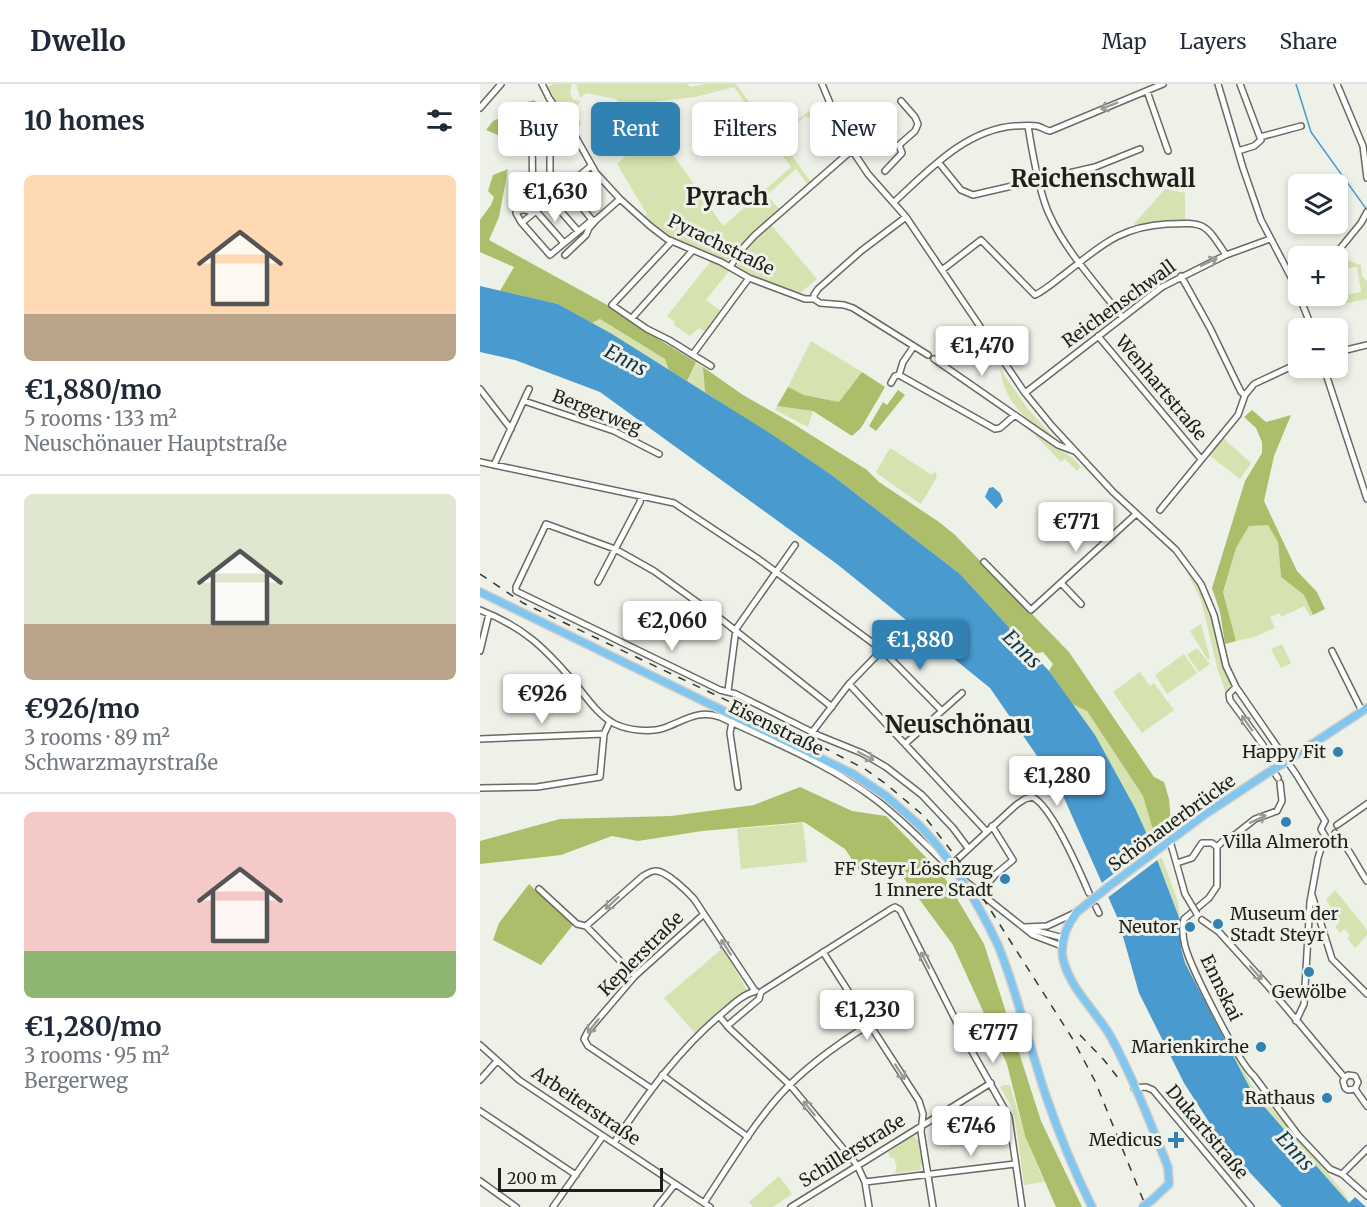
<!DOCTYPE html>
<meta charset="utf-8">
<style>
body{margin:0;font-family:Merriweather,serif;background:#f2f2f3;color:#1f2937;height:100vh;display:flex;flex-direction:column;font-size:22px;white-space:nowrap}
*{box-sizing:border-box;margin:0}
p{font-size:20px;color:#747a83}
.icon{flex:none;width:33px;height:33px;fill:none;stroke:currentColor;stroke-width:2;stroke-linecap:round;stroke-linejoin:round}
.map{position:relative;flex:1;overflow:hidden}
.panel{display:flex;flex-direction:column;background:#fff;width:480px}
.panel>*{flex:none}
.banner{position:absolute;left:18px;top:18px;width:570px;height:54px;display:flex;gap:12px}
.tools{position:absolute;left:808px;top:90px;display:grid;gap:12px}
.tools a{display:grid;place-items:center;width:60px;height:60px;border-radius:9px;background:#fff;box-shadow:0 3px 9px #0003;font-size:30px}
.scale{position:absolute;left:18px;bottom:15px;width:165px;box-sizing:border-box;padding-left:6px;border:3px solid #1e1f1b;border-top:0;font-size:16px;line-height:21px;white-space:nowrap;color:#1e1f1b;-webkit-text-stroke:4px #eef1e7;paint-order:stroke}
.price{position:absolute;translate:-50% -51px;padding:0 14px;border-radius:6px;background:#fff;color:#222;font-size:20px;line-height:39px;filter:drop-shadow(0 2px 3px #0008)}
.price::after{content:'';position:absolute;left:50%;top:36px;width:18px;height:14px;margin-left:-9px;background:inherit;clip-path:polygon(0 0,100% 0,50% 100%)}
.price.active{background:#3181b2;color:#fff}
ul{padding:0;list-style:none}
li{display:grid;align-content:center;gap:12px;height:318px;padding:0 24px}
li+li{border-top:2px solid #e0e1e3}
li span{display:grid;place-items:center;height:186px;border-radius:9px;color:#555}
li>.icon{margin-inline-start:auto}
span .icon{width:108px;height:108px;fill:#fffc;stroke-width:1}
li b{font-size:26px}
h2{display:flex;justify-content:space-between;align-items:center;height:72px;padding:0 24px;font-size:26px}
.chip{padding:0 21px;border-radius:9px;background:#fff;box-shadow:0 3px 9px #0003;font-size:21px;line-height:54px}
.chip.active{background:#3181b2;color:#fff}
header{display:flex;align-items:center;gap:36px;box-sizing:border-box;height:84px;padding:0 30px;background:#fff;border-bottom:2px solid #e0e1e3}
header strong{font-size:28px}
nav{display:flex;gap:33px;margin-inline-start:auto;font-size:21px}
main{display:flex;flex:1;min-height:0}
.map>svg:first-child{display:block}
</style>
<header>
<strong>Dwello</strong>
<nav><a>Map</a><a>Layers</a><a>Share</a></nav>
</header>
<main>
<section class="panel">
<h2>10 homes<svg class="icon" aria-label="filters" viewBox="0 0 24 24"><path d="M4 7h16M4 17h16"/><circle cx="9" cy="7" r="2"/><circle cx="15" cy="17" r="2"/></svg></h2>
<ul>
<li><span style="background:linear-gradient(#ffd9b3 75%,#b9a48a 0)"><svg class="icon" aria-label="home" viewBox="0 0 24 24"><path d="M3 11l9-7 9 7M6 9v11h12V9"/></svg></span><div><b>€1,880/mo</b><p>5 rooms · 133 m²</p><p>Neuschönauer Hauptstraße</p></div></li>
<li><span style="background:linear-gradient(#dfe7d0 70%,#b9a48a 0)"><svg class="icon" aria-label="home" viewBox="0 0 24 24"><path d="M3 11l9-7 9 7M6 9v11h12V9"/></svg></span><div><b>€926/mo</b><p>3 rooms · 89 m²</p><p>Schwarzmayrstraße</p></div></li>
<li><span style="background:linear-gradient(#f6c9c9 75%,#8fb573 0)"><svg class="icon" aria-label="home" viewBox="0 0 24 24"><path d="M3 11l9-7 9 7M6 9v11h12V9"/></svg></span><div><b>€1,280/mo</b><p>3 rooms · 95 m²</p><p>Bergerweg</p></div></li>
</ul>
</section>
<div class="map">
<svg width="887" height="1123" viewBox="0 0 887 1123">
<rect width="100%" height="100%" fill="#eef1e7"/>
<path fill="#d6e2af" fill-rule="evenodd" d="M74 0H92L90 8 93 16 101 17 94 24 101 39 96 49 65 4Z
M96 0H207L210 3 225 0H256L294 53 339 20 343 19 346 37 345 38 338 27 328 34 326 32 298 52 330 97 344 87 329 102 316 85 287 111 300 126 254 172 248 176H243L186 151 164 133 167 130 137 80 148 70 131 45 148 32 136 15 106 9 100 14ZM254 3 311 83 243 142 158 20 215 13Z
M685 105 705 109V137L671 138 656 142 654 140Z
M291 141 337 195 319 210 277 194 257 184C258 165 278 152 291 141Z
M858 173 881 181 882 192 887 197V215L857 221 855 213 881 208 877 183 858 185Z
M231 177 249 187 226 216 242 228 226 248 219 244 210 252 194 241 195 238 187 232Z
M120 235 185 275 189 286 112 239Z
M331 257 382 288 359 318 324 311 308 303Z
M216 278 223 283 225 308 207 297Z
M520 285 548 325 577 357C547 335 526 323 520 285Z
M297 322 333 327 328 343 295 326Z
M538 338 593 374 601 383 597 387 585 375 581 378 555 351Z
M743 354 771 379 760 395 729 371Z
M410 364 452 391 455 387 457 393 441 420 413 401 396 388Z
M788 440 798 458 801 493 824 511 833 531 830 532 824 522 801 533 799 529 790 533 795 544 774 553 756 557 743 508 756 464 769 442Z
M707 483C716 496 725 510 729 525 737 551 741 578 751 603L746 609 738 587 721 516 705 485Z
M721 540 730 574 728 576 710 547Z
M802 560 811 579 801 584 791 565Z
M717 564 730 580 719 588 707 571Z
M704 570 717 589 687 610 675 591Z
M660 588 670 602 674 599 694 626 662 649 633 608Z
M593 620 607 627 663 712 673 746 680 749 687 744 671 760C649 711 624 664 593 620Z
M323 739 327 778 261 785 257 745Z
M682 774 698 818 700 836 677 775Z
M855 806 887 846V851L875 864 867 854 870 852 865 845 860 849 855 842 859 839 856 834 857 833 846 816Z
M702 863 771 1000 861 1105 870 1118 869 1119 773 1010 705 879Z
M243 864 267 906 215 949 184 914Z
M525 1001H530L545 1052 564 1098 544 1101 535 1035 532 1023 520 1003Z
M494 1038 500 1048 511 1045 512 1060 470 1063V1054Z
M433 1052 439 1057 442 1081H440L441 1086 415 1089 417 1080 415 1079 414 1074H410L408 1068Z
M299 1092 312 1110 293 1123H273L269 1118Z"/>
<path fill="#acbe69" d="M54 16 59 21 70 22 85 42 65 32H43L20 52 6 46 13 37 31 29 41 20Z
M28 85 19 133 9 156 131 223 151 236 160 244 216 278 207 297 189 286 185 275 120 235 112 239 78 220 20 207 34 183 0 168V136L11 121 14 113 8 107 13 91Z
M223 283 263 311 312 339 387 386 399 398 459 438 474 450 589 568 674 693 684 698 689 715 691 738 687 740V744L680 750 673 746 663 712 607 627 592 620 569 587 573 580 563 568 553 570 480 490 353 392 225 308Z
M382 288 405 303 381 344 372 352 333 327 297 322 308 303 324 311 359 318Z
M418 306 425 311 396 347 389 342 403 318 407 321Z
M772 326 786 338 811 331 794 372 784 417 817 487 837 508 845 525 833 531 824 511 801 493 798 458 788 441 769 442 756 464 743 508 756 557 745 560 740 528 732 504 765 397 782 369V358L776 344 764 333Z
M320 703 372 727 406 732 463 791 504 860 561 1037 602 1123H576L545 1052 527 980 473 861 417 785 383 792 365 765 324 738 222 747 158 757 132 752 81 771 0 780V757L80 735 191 732 274 721Z
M49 800 93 841 61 881 13 856 19 839Z"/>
<path fill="#499acf" d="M0 202 78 220 132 250 291 350 353 392 480 490 569 587 615 651 655 724 670 757 700 836 701 864 705 879 773 1010 869 1119 875 1113 886 1123H802L743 1060 704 999 659 909 638 835 580 705 510 604 357 480 120 308 35 276 0 268Z
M513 403 520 409 523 417 516 425 505 413 509 404Z"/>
<path fill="#eef1e7" d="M674 759 680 774 626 815 619 801Z"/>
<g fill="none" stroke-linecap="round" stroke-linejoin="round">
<path stroke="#499acf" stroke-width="1.5" d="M816 0 831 48 887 126"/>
<defs>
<path id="minor" d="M62 0 69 14 94 50 116 89 140 115 170 142 187 155 241 178 269 194 325 215H334L340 219 364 221 373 224 448 271
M342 0 364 53 372 66 388 90 426 133 545 309 572 342 633 408 696 466 721 500 734 531 746 582 756 603 816 690 845 737
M738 0 763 84 781 136 813 197 832 244
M857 0 883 62 887 94
M667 7 688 67
M0 24 21 0
M44 41C58 41 71 39 80 50
M548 42C552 67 559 110 570 132 587 169 617 200 642 233
M70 50V106L73 112
M94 50 52 51 53 129C48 126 42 124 36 129L41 138 44 137 111 82
M780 53 821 42
M758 67 774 62 781 56 760 0
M459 79 481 106 493 111 615 83 660 65
M405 87 422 69 419 61 435 47 438 40 435 33 421 17
M85 102 112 136
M70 115 98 147
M414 118C448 87 485 46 534 42 540 42 550 41 557 42 562 43 564 46 570 47L683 0
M56 127 84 159
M41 138 70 171 112 136H116
M192 157 132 221 167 245 189 256 231 282
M85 171 106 151 109 144 116 136 140 115
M854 172 881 139 887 128
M250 183 261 166 275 151 372 66
M462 186 501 156 555 211C565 206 573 199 582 192 619 164 637 143 687 140 725 138 725 139 746 171
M701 192 730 244 761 308 765 311
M334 215V211L338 205 381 167 426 133
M152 234 213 166
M618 252 721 375
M858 268 887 261
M213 270 269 194
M454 275 578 361 594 367
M844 284 887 415
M419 291 515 345 520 344 535 331
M411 299 415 292 419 291 423 278 434 262
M0 305 31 345
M545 309 682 203 746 171 790 155
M44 317 134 347 179 370
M0 378 194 419 277 474 401 565 461 626
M14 381 49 305
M680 426 758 331 765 311 774 300 819 279
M504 478 551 526 656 430
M118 498 160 418 161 412
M581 499 601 520
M0 526C43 543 64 563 93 597 105 611 118 632 135 640 148 646 170 649 184 644 204 637 218 625 240 633 293 658 349 680 395 715 424 737 447 762 473 787
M0 567 9 530
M852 567 882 627
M369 600 506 747
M756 603 749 610 750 616 783 661 790 677
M248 607 256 545 315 461
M352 623 242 536 174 487 135 465 66 440 36 503V507L240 606 256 610 340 652 382 669 406 683 442 711 473 744 488 764
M252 638 250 649 258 703
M333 647 369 600 402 566
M0 655 124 650
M425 660 482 609
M796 691 798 694
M800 699 802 717 797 727 775 735 756 750 744 756 737 763V802L729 814 704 835C702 843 703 854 705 862 711 884 759 980 774 992L818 1051 850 1085 862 1090 887 1112
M0 704 57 703 120 693 124 650 130 637
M845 737 841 745 845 752
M857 741 887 720
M855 749C869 763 876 781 887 797
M690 757 698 785
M697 779 712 774 722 759H732L737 763
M470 782 536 721 545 715 552 713C571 721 600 788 609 809
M485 797 553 851 582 862
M59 805 97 840 106 842 155 892
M499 810 516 790 533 776 512 742
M832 811 852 875 887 910
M616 823 619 829
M722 836 739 848 787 901 865 994 863 997 865 1004 868 1006 875 1005 878 998 875 992 868 991 865 994
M106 842 163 792C167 790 172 786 177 787 187 788 207 807 214 815L275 907
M545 843 567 842 595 829
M553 846 584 854
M343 868 439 1017 443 1030 441 1048 453 1123
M239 932 249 944 310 1001 377 1081 385 1098 389 1123
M816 937 824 920 830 818 838 774 845 752
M247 942 279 915 281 908 411 825 415 823 420 826 485 955 529 1033 542 1123
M0 961 39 996 230 1123
M182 991 268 1053
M0 996 17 977
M654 1004 666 1003 673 1006 771 1123
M172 1005 108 962 104 955 108 947 155 892 224 830
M875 1005 887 1022
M0 1027 96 1091
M134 1059C166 1011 200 964 245 927 254 919 264 910 276 907
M862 1090 887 1065
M0 1097 36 1123
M385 1098 535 1080
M224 1119C248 1083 270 1045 299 1012 325 983 356 961 390 940
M73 1123 123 1052
M177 1123 195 1100
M311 1123 511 999"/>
<path id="major" d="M0 508 373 690 406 712 439 741
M802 680 887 624
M628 803 724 731 786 690
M597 828C586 842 580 858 583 875 590 905 616 927 631 953 653 994 671 1040 688 1083L689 1100 672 1116
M518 861C538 910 549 962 566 1012 579 1050 594 1087 612 1123"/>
</defs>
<use href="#minor" stroke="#696b62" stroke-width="8"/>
<use href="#major" stroke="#cececd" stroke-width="10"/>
<use href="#minor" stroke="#fff" stroke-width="5"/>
<use href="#major" stroke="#81c6ee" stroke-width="7"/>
<path stroke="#363833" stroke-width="1.5" stroke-dasharray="8 8" stroke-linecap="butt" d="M0 490 43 519 313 648 385 685 406 700 444 732 480 778 592 954 615 997 666 1123
M600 951 624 976 639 995"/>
<defs>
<path id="minor-bridge" d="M698 785 705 810 717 830"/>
<path id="major-bridge" d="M786 690 802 680
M439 741C473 776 497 817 518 861
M597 828 628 803
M662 1123 672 1116"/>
</defs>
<use href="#minor-bridge" stroke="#696b62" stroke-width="8" stroke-linecap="butt"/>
<use href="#major-bridge" stroke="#cececd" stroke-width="10" stroke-linecap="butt"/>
<use href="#minor-bridge" stroke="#fff" stroke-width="5"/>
<use href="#major-bridge" stroke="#81c6ee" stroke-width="7"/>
</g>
<defs><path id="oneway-shaft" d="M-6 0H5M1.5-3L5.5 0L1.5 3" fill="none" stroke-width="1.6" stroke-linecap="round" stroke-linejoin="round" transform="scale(1.5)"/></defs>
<g stroke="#9a9a98">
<use href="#oneway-shaft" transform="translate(629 22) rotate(158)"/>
<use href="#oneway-shaft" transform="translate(729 178) rotate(-25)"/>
<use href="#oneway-shaft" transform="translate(767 639) rotate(-125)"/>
<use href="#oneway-shaft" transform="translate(386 672) rotate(28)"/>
<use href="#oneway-shaft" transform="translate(778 735) rotate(-25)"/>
<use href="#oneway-shaft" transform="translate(132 819) rotate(138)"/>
<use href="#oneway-shaft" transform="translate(246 863) rotate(-123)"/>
<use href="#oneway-shaft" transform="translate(445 876) rotate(-117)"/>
<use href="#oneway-shaft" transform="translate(776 889) rotate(48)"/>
<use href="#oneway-shaft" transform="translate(113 942) rotate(128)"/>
<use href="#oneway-shaft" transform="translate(420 988) rotate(57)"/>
<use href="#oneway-shaft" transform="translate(329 1024) rotate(-129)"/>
</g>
<g fill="#3181b2" stroke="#eef1e7" stroke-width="2">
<circle cx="858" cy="668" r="6"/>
<circle cx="806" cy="738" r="6"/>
<circle cx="525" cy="795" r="6"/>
<circle cx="738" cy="840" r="6"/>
<circle cx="710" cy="843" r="6"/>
<circle cx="829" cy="888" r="6"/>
<circle cx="781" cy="963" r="6"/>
<circle cx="847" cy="1014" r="6"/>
<path d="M693 1047h6v6h6v6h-6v6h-6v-6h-6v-6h6z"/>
</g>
<g text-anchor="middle" stroke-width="6" stroke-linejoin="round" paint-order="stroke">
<g font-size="18" fill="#1e1f1b" stroke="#eef1e7">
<text transform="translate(241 161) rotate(26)" y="6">Pyrachstraße</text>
<text transform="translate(639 220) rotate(-36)" y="6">Reichenschwall</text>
<text transform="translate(681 304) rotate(50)" y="6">Wenhartstraße</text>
<text transform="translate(117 328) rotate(21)" y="6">Bergerweg</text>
<text transform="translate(296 644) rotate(26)" y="6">Eisenstraße</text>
<text transform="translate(692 739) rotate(-36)" y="6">Schönauerbrücke</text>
<text transform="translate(161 870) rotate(-45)" y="6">Keplerstraße</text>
<text transform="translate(741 904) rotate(64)" y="6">Ennskai</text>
<text transform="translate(106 1022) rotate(34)" y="6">Arbeiterstraße</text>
<text transform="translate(727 1048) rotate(50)" y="6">Dukartstraße</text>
<text transform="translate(372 1067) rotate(-32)" y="6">Schillerstraße</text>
</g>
<g font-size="18" fill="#1e1f1b" stroke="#eef1e7" text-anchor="end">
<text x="846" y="674">Happy Fit</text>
<text x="806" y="764" text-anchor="middle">Villa Almeroth</text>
<text x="513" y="791">FF Steyr Löschzug<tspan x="513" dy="21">1 Innere Stadt</tspan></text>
<text x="750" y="836" text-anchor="start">Museum der<tspan x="750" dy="21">Stadt Steyr</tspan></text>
<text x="698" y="849">Neutor</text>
<text x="829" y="914" text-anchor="middle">Gewölbe</text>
<text x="769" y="969">Marienkirche</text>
<text x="835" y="1020">Rathaus</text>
<text x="682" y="1062">Medicus</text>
</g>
<g font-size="20" font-style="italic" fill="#13364d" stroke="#eef1e7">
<text transform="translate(146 276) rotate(28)" y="7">Enns</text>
<text transform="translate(542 565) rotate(45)" y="7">Enns</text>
<text transform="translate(815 1067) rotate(48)" y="7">Enns</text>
</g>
<g font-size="24" font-weight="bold" fill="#1e1f1b" stroke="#eef1e7">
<text x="623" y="103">Reichenschwall</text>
<text x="247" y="121">Pyrach</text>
<text x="478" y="649">Neuschönau</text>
</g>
</g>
</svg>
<div class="tools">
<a><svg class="icon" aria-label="layers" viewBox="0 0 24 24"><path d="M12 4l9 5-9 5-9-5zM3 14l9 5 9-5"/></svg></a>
<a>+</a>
<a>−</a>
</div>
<div class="scale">200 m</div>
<b class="price" style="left:75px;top:139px">€1,630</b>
<b class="price" style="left:502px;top:293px">€1,470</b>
<b class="price" style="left:596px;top:469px">€771</b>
<b class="price" style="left:192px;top:568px">€2,060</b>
<b class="price active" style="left:440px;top:587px">€1,880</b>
<b class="price" style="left:62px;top:641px">€926</b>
<b class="price" style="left:577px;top:723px">€1,280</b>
<b class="price" style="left:387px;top:957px">€1,230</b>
<b class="price" style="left:513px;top:980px">€777</b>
<b class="price" style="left:491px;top:1073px">€746</b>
<div class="banner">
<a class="chip">Buy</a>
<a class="chip active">Rent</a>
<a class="chip">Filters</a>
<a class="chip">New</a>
</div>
</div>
</main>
